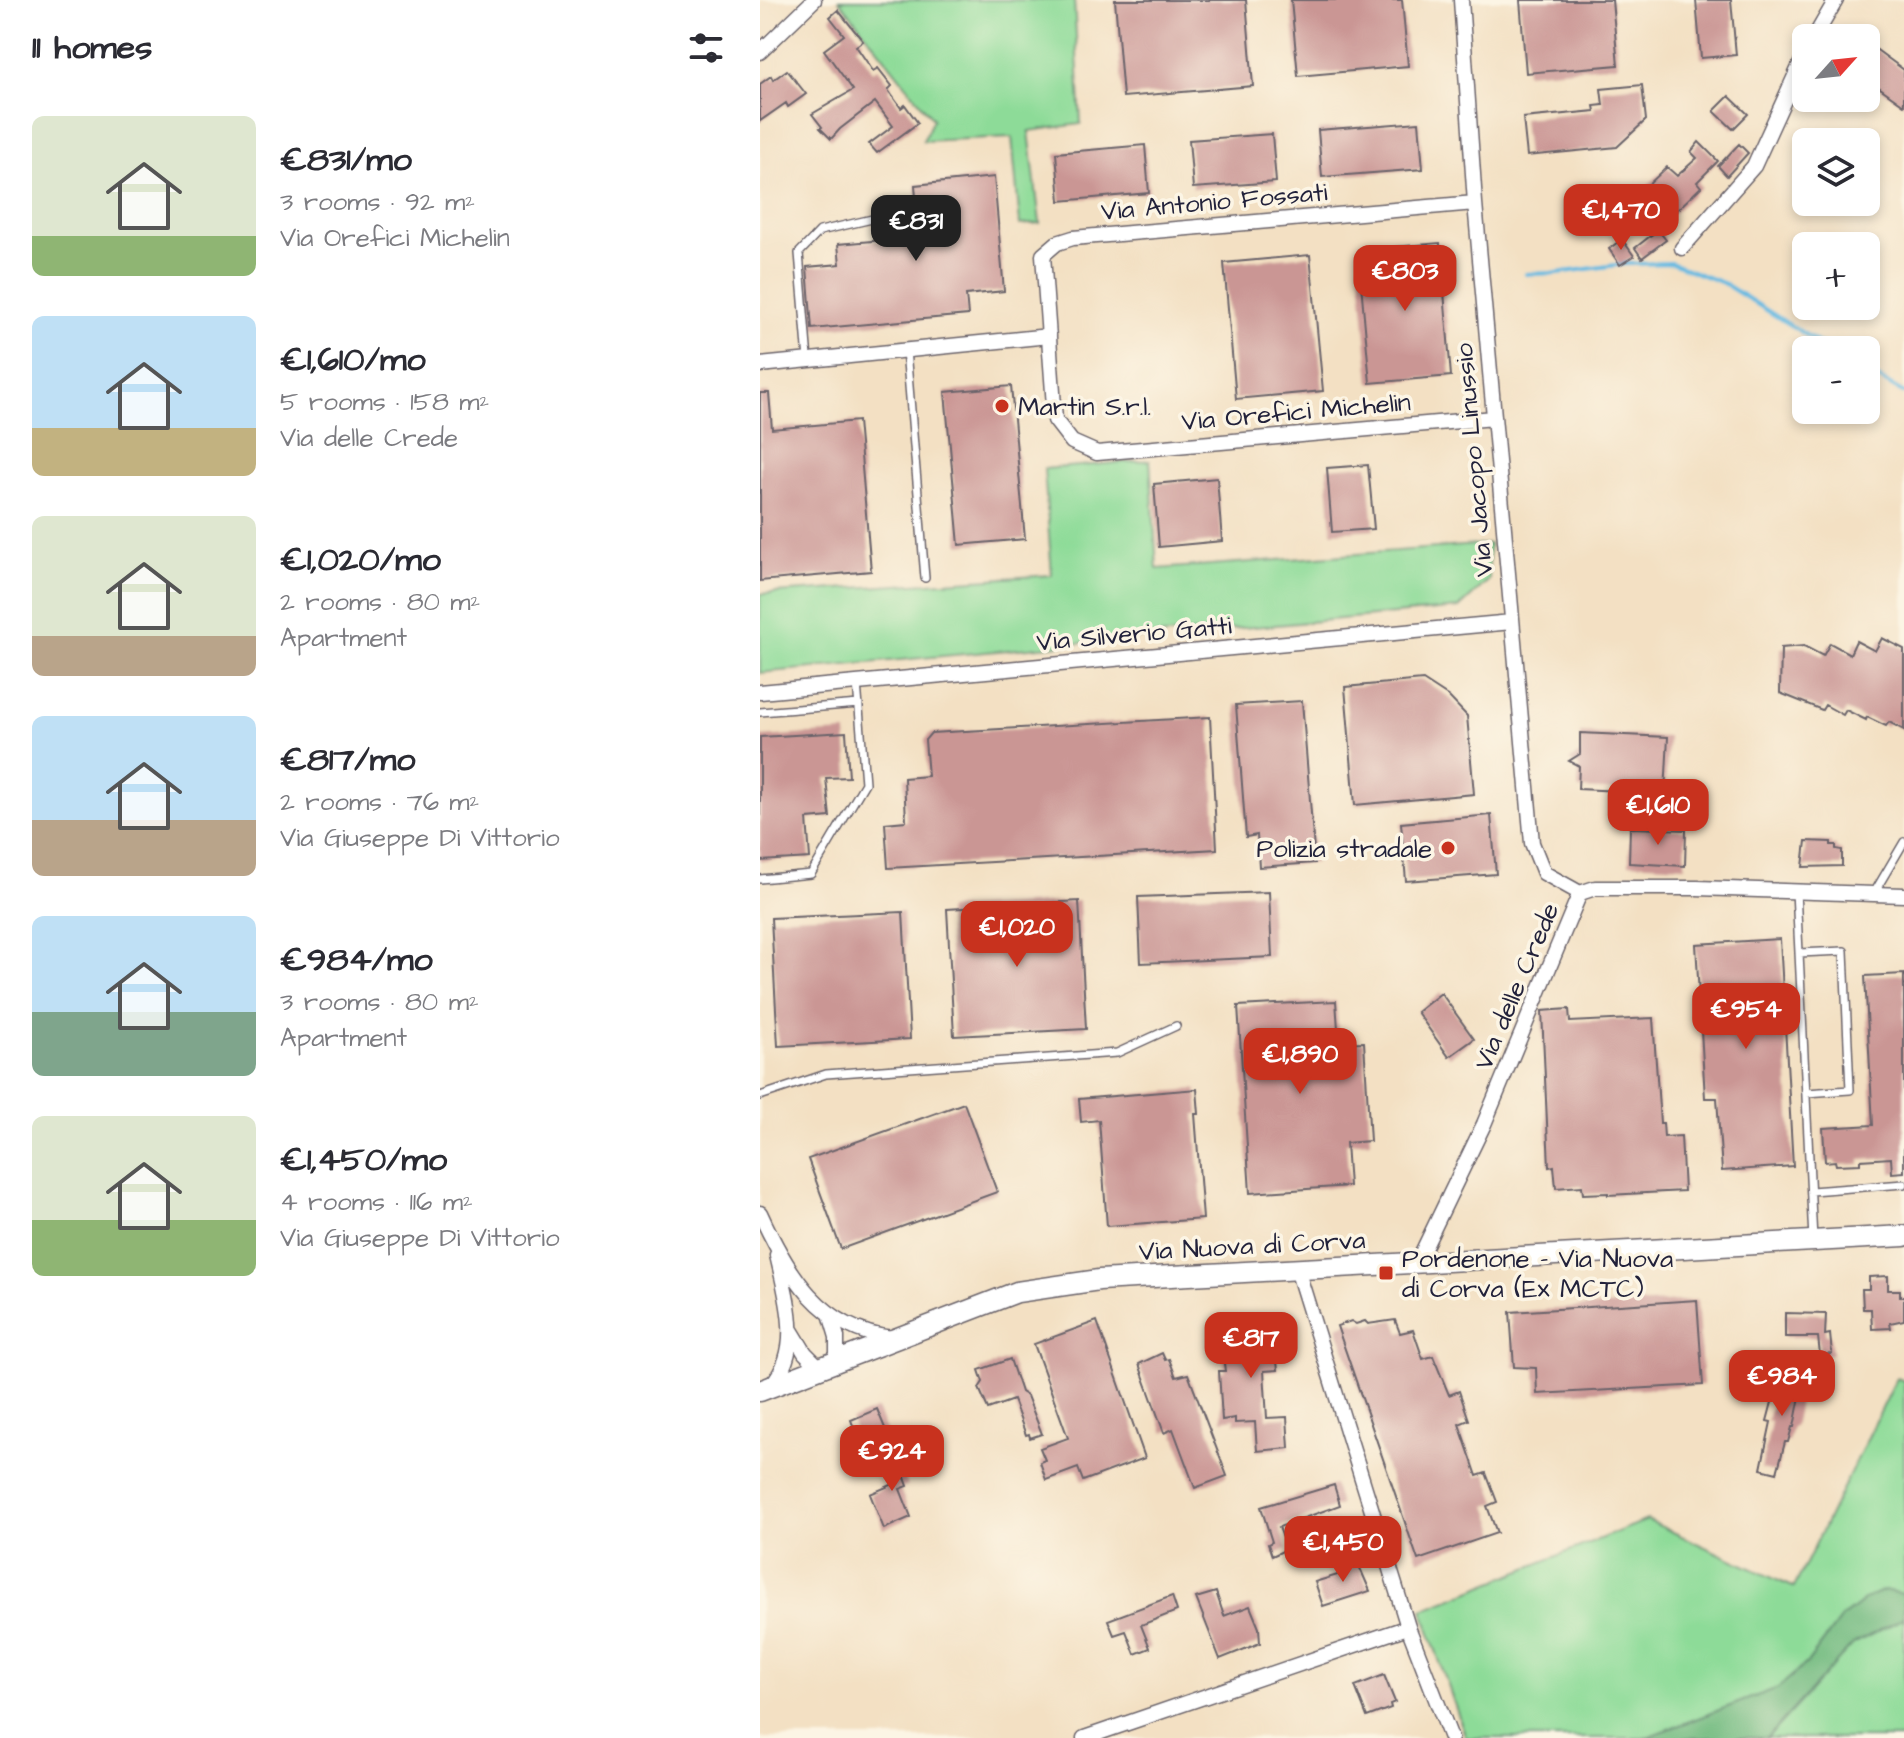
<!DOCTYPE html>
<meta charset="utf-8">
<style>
body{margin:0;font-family:"Architects Daughter",sans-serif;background:#f2f2f3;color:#2b2b33;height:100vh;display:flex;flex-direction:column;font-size:30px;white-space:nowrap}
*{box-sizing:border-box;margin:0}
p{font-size:26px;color:#7c7c81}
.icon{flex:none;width:44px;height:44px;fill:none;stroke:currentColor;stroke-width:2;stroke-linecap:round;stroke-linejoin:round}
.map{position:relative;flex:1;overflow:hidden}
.sheet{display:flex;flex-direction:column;background:#fff;width:760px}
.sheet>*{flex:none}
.needle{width:52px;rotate:63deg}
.controls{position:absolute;left:1032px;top:24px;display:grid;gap:16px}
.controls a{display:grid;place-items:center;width:88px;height:88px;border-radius:12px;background:#fff;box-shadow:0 4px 12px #0003;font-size:40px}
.price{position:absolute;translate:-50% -68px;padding:0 18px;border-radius:16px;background:#c8321e;color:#fff;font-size:26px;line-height:52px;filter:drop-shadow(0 2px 4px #0008)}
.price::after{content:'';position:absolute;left:50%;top:48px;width:24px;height:18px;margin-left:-12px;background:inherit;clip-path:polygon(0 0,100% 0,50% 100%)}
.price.selected{background:#222;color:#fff}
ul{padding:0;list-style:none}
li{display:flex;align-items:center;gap:24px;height:200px;padding:0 32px}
li span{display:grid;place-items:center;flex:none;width:224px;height:160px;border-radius:12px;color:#555}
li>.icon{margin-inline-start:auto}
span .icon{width:96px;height:96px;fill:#fffc;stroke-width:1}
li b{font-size:34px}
h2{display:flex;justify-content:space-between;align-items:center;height:96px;padding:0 32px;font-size:34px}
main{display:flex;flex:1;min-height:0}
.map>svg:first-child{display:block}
</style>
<main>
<section class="sheet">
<h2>11 homes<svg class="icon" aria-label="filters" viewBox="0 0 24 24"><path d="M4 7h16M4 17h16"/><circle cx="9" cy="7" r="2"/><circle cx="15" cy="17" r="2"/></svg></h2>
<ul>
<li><span style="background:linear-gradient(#dfe7d0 75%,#8fb573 0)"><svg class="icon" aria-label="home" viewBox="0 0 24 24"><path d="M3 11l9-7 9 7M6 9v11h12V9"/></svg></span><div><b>€831/mo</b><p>3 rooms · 92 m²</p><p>Via Orefici Michelin</p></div></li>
<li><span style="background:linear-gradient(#bfe0f5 70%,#c2b280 0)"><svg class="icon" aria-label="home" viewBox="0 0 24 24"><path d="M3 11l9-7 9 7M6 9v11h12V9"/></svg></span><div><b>€1,610/mo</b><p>5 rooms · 158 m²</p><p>Via delle Crede</p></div></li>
<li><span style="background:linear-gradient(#dfe7d0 75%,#b9a48a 0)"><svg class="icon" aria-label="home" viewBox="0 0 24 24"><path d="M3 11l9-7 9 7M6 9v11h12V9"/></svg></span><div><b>€1,020/mo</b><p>2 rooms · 80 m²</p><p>Apartment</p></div></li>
<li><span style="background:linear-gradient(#bfe0f5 65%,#b9a48a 0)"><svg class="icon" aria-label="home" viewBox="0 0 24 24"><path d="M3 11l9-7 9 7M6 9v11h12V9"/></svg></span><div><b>€817/mo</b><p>2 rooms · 76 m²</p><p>Via Giuseppe Di Vittorio</p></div></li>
<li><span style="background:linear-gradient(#bfe0f5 60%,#7fa58c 0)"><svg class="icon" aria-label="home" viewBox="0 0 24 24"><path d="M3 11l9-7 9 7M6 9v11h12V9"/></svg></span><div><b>€984/mo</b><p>3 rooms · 80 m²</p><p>Apartment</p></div></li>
<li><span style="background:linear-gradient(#dfe7d0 65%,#8fb573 0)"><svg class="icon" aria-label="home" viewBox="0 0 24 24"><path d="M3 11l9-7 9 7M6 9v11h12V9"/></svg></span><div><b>€1,450/mo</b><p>4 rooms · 116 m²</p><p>Via Giuseppe Di Vittorio</p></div></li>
</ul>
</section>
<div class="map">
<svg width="1144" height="1738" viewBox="0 0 1144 1738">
<rect width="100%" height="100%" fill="#fcf5e5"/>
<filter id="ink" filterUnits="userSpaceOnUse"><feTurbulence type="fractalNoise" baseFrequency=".0125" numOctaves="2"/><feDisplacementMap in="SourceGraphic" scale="16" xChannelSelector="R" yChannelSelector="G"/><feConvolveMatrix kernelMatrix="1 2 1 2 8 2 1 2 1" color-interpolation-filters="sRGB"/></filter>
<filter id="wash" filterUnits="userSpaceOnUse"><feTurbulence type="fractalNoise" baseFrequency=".006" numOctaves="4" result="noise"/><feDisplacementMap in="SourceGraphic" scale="32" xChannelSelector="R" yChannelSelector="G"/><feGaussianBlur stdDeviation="1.8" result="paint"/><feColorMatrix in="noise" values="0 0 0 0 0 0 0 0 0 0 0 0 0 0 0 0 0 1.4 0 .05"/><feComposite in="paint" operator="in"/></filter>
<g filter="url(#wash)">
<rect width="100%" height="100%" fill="#f3e0c3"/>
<path fill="#8ddb98" stroke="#587e6a" stroke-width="2" d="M79 0H314L321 124 269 131 280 223 260 225 252 137 163 141 173 119Z
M390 460 397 569 729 544V580L699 608 0 673V594L292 575 284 469Z
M1137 1378 1144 1381V1738H706L662 1610 887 1520 1034 1588Z"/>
<path fill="#72bb80" stroke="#4a6e5e" stroke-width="2" d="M1124 1590 1144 1594V1618L1093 1644 1007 1738H885L1018 1688 1048 1662 1081 1618 1107 1598Z"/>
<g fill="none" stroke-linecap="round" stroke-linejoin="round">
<path stroke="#65bae2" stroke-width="4" d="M766 274 797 273 864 264 911 263 963 283 1070 350
M1106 371 1144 393"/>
</g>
<g id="blocks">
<path fill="#ca9694" d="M355 0H486L493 86 363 97Z
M531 0H642L648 66 538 76Z
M760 0H852L858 65 766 73Z
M936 0H971L976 55 941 58Z
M78 10 103 41 96 46 113 71 118 68 132 86 128 90 141 108 145 105 158 123 117 153 109 144 133 126 115 102 80 129 71 139 60 128 62 127 52 114 93 90 64 50 84 35 70 17Z
M1106 42 1144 70V105L1106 78Z
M27 70 46 94 28 107 26 103 0 121V84L11 76 13 80Z
M882 85 886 120 857 147 767 156 763 118 835 111 834 106 843 105 841 89Z
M969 96 988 114 973 129 954 111Z
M659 122 663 169 562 177 558 130Z
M512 134 516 182 433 188 429 140Z
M939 142 958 161 937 182 941 187 914 213 888 185 907 167 917 176 937 158 931 152Z
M979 144 988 153 967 176 958 166Z
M385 145 389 193 300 201 296 153Z
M234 177 244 291 206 295 208 315 52 329 47 267 80 264 78 244 159 237 155 185Z
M898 230 906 240 882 258 875 248Z
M862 239 874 256 860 265 849 249Z
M680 243 691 376 610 383 598 250Z
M550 255 563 391 476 399 464 263Z
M251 386 265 539 199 545 185 392Z
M0 393H9L12 429 98 421 111 571 0 581Z
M608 465 614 529 572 532 567 468Z
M457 478 462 541 399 547 394 484Z
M1122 638 1144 649V730L1129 722 1126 726 1107 717 1106 720 1086 710 1083 715 1065 705 1062 710 1020 693 1021 648 1044 646 1063 656 1070 643 1090 654 1096 641 1115 651Z
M663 680 689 697 707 716 714 794 595 805 585 687Z
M542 701 555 863 499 867 497 835 486 837 476 705Z
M450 717 457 849 128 868 125 823 146 821 144 778 168 776 165 740 171 733Z
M86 732 89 777 66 778 70 817 47 819 50 858 0 861V737Z
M820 733 908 737 905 793 818 789 819 766 809 761 820 754Z
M731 815 736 874 646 881 641 823Z
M870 828 926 830 925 866 869 863Z
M1046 841 1071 842V845H1076V849L1082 850V866L1043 867Z
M509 892 512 957 381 963 378 897Z
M319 901 326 1029 194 1036 187 909Z
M143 912 150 1039 18 1046 11 918Z
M1020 939 1033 1166 962 1171 957 1098H945L936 944Z
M1144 974V1172L1132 1173 1131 1158 1100 1160V1164L1076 1165 1075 1161 1065 1162 1063 1128 1113 1125 1105 976Z
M681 993 714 1039 689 1057 657 1012Z
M576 1001 579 1043 604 1042 610 1141 586 1143 589 1186 490 1193 478 1006Z
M809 1009 810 1022 893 1018 900 1123H903L904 1137 921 1136 924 1191 848 1195V1193L823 1194 822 1186 796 1188 794 1166 789 1167 782 1011Z
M437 1089 439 1114H435L443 1219 347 1226 339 1120 321 1122 319 1099Z
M204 1103 237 1192 81 1249 48 1159Z
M1128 1276V1290H1140V1297H1144V1320L1130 1323 1131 1328 1112 1329 1111 1309H1103L1102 1289H1109V1277Z
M937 1300 943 1385 777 1394 776 1368 754 1367 750 1312Z
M1025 1313 1066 1314 1065 1335 1070 1334 1072 1354 1060 1355 1058 1337H1025Z
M512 1320 518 1370 504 1371 507 1418 527 1417 529 1448 497 1451 495 1422 475 1423V1418L462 1420 459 1371H465L459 1324Z
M635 1320 640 1333 653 1330 663 1359 673 1356 689 1395 699 1391 709 1420 699 1424 717 1476 726 1473 737 1502 727 1506 737 1533 658 1560 577 1326 591 1321 596 1324 605 1321 608 1324Z
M337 1321 385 1458 323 1481 318 1468 286 1480 280 1462 285 1460 280 1448 308 1438 274 1344Z
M402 1353 405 1360 409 1359 416 1377 428 1374 467 1476 435 1488 413 1429 404 1433 379 1364Z
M250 1359 261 1392 267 1396 282 1434 270 1438 269 1434 266 1435 253 1400 228 1409 219 1388 223 1382 219 1370Z
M1020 1372 1044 1376 1034 1427H1032L1028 1442H1025L1017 1473 1001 1469 1011 1422 1007 1421Z
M117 1409 127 1433 100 1444 91 1420Z
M132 1442 148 1486 140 1489 151 1517 124 1529 110 1494 136 1483 121 1446Z
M574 1485 580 1505 519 1527 527 1549 512 1556 508 1544 512 1542 501 1507Z
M596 1559 610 1591 563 1606 555 1582 581 1574 577 1565Z
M456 1592 464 1616 490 1606 499 1628 500 1643 460 1659 436 1598Z
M412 1596 417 1611 381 1625 390 1648 375 1654 366 1631 354 1635 348 1620Z
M624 1675 635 1702 630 1704 631 1708 607 1717 595 1686Z"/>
</g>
</g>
<g filter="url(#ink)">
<use href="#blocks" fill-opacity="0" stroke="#6b646b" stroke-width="2"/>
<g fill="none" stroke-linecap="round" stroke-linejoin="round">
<defs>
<path id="lane" d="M146 350 165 578
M48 360 39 253 60 231 134 214
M0 712 99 704
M0 879 51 874 105 783 97 683
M1036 891 1053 1240
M1114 893 1144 842
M1039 953 1084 951 1090 1090 1046 1093
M0 1096 66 1074 357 1053 416 1026
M1051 1191 1144 1184"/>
<path id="street" d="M701 0 715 203 772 843 784 873 820 893
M1054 38 1076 0
M0 52 54 0
M715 203 313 238 297 243 283 255 295 420 312 442 337 453 734 418
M922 248 994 166 1046 52
M0 365 289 336
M0 692 752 622
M820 893 835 888H937L1144 895
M0 1213C27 1273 61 1330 132 1338
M658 1261 724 1124 820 893
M537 1269 648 1627 691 1738
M71 1317 77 1337V1361
M31 1330 45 1353 60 1368
M12 1384C44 1348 26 1296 17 1255
M324 1738 648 1627"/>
<path id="secondary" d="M0 1391 257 1292 339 1280 1144 1236"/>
</defs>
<use href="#lane" stroke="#6b646b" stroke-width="10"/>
<use href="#street" stroke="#6b646b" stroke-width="17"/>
<use href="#secondary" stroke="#6b646b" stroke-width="23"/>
<use href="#lane" stroke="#fff" stroke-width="7"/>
<use href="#street" stroke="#fff" stroke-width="14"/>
<use href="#secondary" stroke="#fff" stroke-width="20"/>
</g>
</g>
<g fill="#c8321e" stroke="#fcf5e5" stroke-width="3">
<circle cx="242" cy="406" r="8"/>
<circle cx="688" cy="848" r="8"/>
<rect x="618" y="1265" width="16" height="16" rx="4"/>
</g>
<g text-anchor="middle" stroke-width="7" stroke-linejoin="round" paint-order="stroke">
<g font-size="26" fill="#22223b" stroke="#fcf5e5">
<text transform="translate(454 201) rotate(-5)" y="9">Via Antonio Fossati</text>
<text transform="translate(536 411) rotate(-5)" y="9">Via Orefici Michelin</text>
<text transform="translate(713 460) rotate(-95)" y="9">Via Jacopo Linussio</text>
<text transform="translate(374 633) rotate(-5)" y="9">Via Silverio Gatti</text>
<text transform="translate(756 986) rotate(-67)" y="9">Via delle Crede</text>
<text transform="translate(492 1245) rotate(-3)" y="9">Via Nuova di Corva</text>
</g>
<g font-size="26" fill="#22223b" stroke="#fcf5e5" text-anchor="start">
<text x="258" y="415">Martin S.r.l.</text>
<text x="672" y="857" text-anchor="end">Polizia stradale</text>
<text x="642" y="1267">Pordenone - Via Nuova<tspan x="642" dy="30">di Corva (Ex MCTC)</tspan></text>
</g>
</g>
</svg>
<div class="controls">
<a><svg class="needle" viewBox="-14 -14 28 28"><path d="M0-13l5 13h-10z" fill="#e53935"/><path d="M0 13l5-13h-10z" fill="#7c7c81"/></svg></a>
<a><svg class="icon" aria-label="layers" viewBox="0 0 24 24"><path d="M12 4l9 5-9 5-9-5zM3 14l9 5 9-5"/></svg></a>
<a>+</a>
<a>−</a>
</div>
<b class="price" style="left:861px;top:252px">€1,470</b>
<b class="price selected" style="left:156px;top:263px">€831</b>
<b class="price" style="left:645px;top:313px">€803</b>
<b class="price" style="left:898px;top:847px">€1,610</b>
<b class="price" style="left:257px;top:969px">€1,020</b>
<b class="price" style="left:986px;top:1051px">€954</b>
<b class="price" style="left:540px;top:1096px">€1,890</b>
<b class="price" style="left:491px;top:1380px">€817</b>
<b class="price" style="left:1022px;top:1418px">€984</b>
<b class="price" style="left:132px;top:1493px">€924</b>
<b class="price" style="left:583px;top:1584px">€1,450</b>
</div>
</main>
